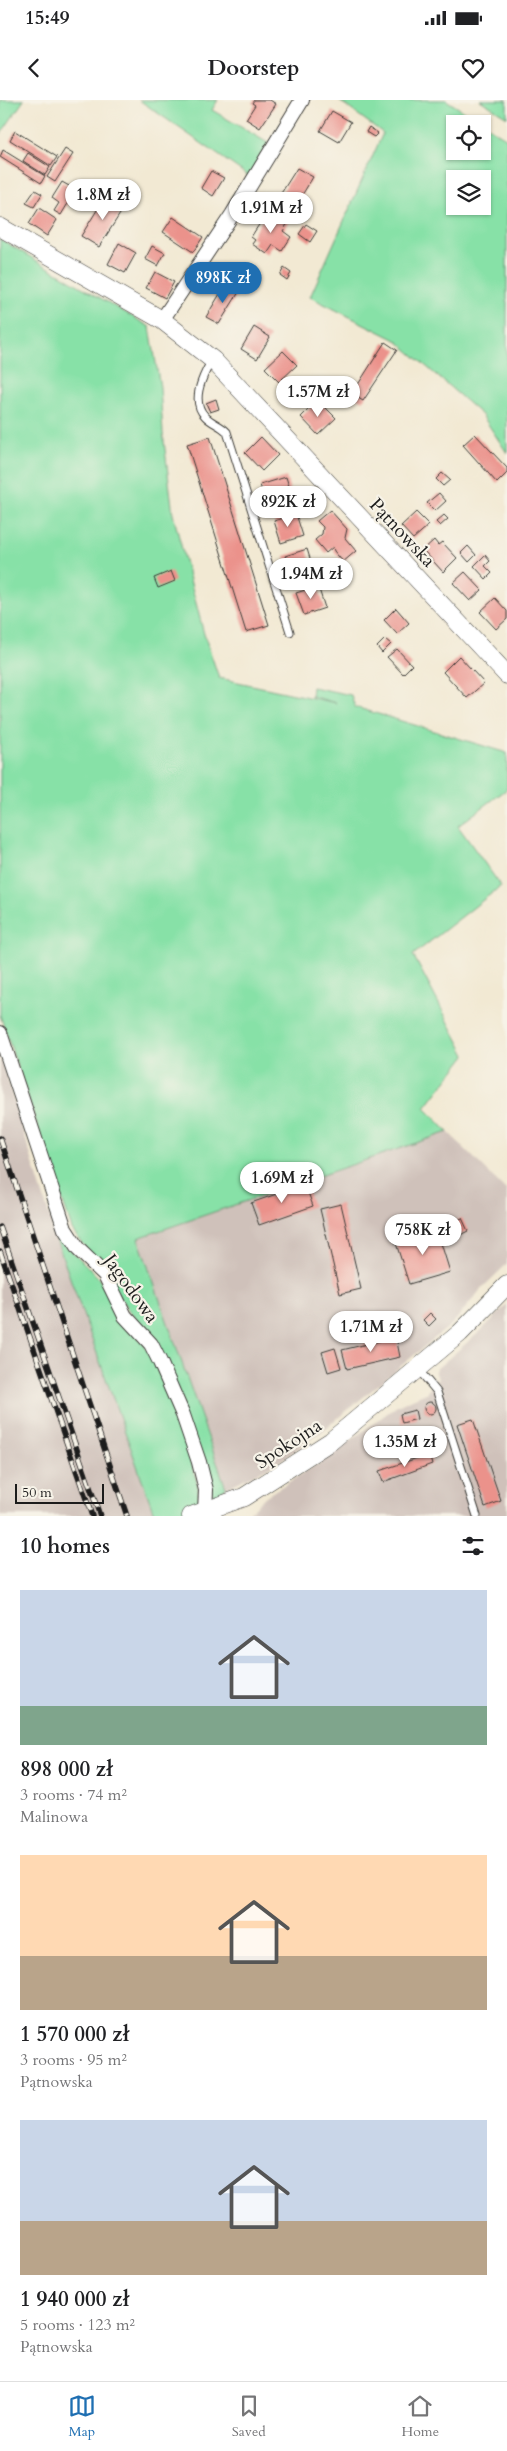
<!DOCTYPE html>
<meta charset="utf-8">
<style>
body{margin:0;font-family:Cardo,serif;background:#f2f2f2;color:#202124;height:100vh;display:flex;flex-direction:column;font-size:19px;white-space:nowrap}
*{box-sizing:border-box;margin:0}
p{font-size:16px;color:#757577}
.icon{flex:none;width:28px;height:28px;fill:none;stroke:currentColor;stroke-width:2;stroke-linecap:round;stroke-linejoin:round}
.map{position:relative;height:1416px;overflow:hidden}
.details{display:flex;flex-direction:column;background:#fff;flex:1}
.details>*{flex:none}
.buttons{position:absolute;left:446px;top:15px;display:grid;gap:10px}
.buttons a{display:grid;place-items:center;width:45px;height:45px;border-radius:0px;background:#fff;box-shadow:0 1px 4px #0004;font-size:25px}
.scale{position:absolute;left:15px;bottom:12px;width:89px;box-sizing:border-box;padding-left:5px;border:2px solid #1c1c1c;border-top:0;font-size:14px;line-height:18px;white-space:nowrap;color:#1c1c1c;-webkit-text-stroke:4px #f7f3e8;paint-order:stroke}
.price{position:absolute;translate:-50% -42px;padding:0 11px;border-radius:18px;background:#fff;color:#222;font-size:16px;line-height:32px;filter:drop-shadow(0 1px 2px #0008)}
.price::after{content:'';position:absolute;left:50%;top:30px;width:15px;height:11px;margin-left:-8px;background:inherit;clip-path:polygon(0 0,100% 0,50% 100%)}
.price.on{background:#1f6fb2;color:#fff}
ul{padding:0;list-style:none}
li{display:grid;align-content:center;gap:10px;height:265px;padding:0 20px}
li span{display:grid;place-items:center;height:155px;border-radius:0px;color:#555}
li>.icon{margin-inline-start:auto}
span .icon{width:90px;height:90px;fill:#fffc;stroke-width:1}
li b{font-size:21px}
h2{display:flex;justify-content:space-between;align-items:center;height:60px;padding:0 20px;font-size:21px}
.status{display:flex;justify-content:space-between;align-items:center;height:35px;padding:0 25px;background:#fff;direction:ltr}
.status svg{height:14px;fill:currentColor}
header{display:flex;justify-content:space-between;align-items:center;height:65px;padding:0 20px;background:#fff;font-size:22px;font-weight:800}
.dock{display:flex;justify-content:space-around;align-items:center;height:70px;border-top:1px solid #e0e0e0;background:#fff;font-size:14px;color:#757577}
.dock a{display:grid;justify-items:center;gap:2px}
.dock .on{color:#1f6fb2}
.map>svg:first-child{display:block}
</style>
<div class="status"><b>15:49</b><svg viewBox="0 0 49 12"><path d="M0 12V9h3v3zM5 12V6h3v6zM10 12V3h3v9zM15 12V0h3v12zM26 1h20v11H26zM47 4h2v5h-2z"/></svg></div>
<header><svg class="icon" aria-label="back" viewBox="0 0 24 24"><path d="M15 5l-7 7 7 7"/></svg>Doorstep<svg class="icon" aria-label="heart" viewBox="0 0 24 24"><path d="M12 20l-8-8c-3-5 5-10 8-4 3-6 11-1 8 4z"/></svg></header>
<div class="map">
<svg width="507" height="1416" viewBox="0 0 507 1416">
<rect width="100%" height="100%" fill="#f7f3e8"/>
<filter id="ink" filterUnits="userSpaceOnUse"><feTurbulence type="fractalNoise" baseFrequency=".02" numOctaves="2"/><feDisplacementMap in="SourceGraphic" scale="10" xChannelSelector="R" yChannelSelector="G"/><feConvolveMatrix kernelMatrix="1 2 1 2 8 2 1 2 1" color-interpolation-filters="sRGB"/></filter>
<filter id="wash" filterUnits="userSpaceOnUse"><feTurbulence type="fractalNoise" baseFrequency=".0096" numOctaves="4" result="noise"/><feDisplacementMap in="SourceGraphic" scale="20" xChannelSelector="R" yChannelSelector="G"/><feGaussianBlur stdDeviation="1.12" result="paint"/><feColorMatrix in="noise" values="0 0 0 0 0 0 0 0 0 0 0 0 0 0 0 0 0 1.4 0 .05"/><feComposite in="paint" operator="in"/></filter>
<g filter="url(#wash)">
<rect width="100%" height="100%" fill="#f2e9d3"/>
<path fill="#cfc1ba" d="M0 956 49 1115 169 1416H0Z
M448 1032 507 1091V1164L483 1187 453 1223 321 1332 277 1363 226 1388 138 1138Z
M507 1205V1416H245L266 1396 320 1363 397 1306 426 1293 438 1279 435 1270 482 1230Z"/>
<path fill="#87e1a7" stroke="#527e62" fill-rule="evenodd" d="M0 0H24L0 35Z
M139 0H218L212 10 268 43 250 77Z
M338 0H446L507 39V353L482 315 396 240 310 197 383 33ZM455 24H482V51H455ZM455 79H482V106H455Z
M480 0H507V17Z
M0 139 150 227 160 287 163 333 173 414 204 534 219 578 336 603 311 596 312 587 351 595 355 607 507 653V689L458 726 501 786 413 855 466 955 425 1008 448 1032 138 1138 226 1388 213 1398 209 1379 150 1238 127 1208 72 1129 0 915Z
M54 1133 98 1177 118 1212 145 1246 156 1266 180 1320 198 1386 199 1405 169 1416H155Z"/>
<g id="blocks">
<path fill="#eb928b" d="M254 0H270L276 4 260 28 246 19 255 5 252 3Z
M332 11 351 22 339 42 320 31Z
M369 27 378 33 374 37 366 32Z
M15 31 57 57 51 66 10 40Z
M65 49 73 54 55 82 47 77Z
M3 50 45 76 41 83 0 57Z
M28 53 50 67 45 75 23 61Z
M297 68 313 77 296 105 280 95Z
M211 71 224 78 213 96 201 88Z
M62 82 76 90 61 115 54 111 59 103 52 98Z
M35 90 42 94 34 107 26 103Z
M107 94 125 106 99 147 81 136Z
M39 108 57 120 47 136 29 124Z
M274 111 289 121 283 131 291 137 282 151 273 145 267 154 252 144 255 140 251 137 262 120 266 123Z
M173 117 203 137 193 152 163 132Z
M306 124 317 131 310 142 299 134Z
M119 143 136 153 125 173 108 164Z
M152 146 165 153 158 166 145 159Z
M284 168 291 173 287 180 280 175Z
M155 172 174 182 165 198 146 188Z
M226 184 239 192 219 224 206 217Z
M254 227 270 237 257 259 241 249Z
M385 242 397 250 363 301 352 294Z
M283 251 297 265 279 282 265 268Z
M216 299 219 309 210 312 206 303Z
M318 300 336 318 318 335 301 317Z
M475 334 507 368V373L497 383 463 345Z
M210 337 269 525 246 532 187 344Z
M261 337 278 355 262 371 245 353Z
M442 373 450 380 443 386 436 379Z
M286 377 293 399 268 408 260 385Z
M439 393 446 401 435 411 427 403Z
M330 410 347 429 345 438 356 451 343 462 334 451 333 447 326 453 315 440 322 434 323 427 317 421Z
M416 412 429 425 413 439 401 426Z
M296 414 303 436 281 443 274 421Z
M444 415 448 419 440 426 436 422Z
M434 440 438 445 442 442 457 458 443 472 423 450Z
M468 446 476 455 469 462 461 453Z
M307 449 314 471 293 479 285 456Z
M485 455 490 461 485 466 492 473 486 479 474 466Z
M171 471 175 481 158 488 154 478Z
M465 472 482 490 470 501 453 483Z
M318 486 325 508 304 515 296 493Z
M495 498 507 511V519L496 529 480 512Z
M396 508 409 523 397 534 384 520Z
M385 539 391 544 382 553 377 547Z
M397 549 412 565 403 574 387 557Z
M459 556 484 583 467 598 443 572Z
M305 1084 313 1106 259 1125 251 1103Z
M341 1104 361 1189 340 1194 320 1109Z
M462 1118 468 1131 458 1136 452 1123Z
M436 1127 450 1172 409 1184 395 1140Z
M430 1213 436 1219 429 1226 423 1220Z
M396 1237 400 1257 347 1269 342 1250Z
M335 1248 341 1268 328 1272 322 1252Z
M424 1308a6 6 0 1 1 12 0a6 6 0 1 1-12 0Z
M415 1310 417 1319 402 1323 400 1314Z
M473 1319 501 1401 485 1407 457 1324Z
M429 1354 432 1364 383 1382 379 1371Z"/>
</g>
</g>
<g filter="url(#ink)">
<use href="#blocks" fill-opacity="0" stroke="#3c3b37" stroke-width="1"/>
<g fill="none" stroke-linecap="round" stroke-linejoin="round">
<defs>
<path id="service" d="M212 260C203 275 190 301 205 316 211 323 221 325 227 332L290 532
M418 1269 437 1292 477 1416"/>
<path id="minor" d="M162 220 232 115 302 0
M0 933 65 1129 78 1149 105 1175 125 1216 151 1244 160 1262 183 1315 199 1362 206 1390 205 1411"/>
<path id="tertiary" d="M0 127 162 220 213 260 507 575
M191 1416 244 1397 331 1341 460 1233 507 1185"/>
</defs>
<use href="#service" stroke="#3c3b37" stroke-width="9"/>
<use href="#minor" stroke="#3c3b37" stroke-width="16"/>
<use href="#tertiary" stroke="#3c3b37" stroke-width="19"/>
<use href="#service" stroke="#fff" stroke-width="7"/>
<use href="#minor" stroke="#fff" stroke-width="14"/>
<use href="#tertiary" stroke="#fff" stroke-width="18"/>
<defs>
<path id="rail" d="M0 1038 127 1416
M0 1127 100 1416
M0 1151 92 1416"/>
</defs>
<use href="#rail" stroke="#1c1c1c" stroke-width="5.5"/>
<use href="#rail" stroke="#f7f3e8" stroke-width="4" stroke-dasharray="11" stroke-linecap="butt"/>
</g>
</g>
<g text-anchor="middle" stroke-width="4.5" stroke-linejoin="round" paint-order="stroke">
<g font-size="19" fill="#1c1c1c" stroke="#f7f3e8">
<text transform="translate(403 432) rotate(47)" y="7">Pątnowska</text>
<text transform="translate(132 1188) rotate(54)" y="7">Jagodowa</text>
<text transform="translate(288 1343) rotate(-33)" y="7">Spokojna</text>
</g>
</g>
</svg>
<div class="buttons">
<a><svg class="icon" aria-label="locate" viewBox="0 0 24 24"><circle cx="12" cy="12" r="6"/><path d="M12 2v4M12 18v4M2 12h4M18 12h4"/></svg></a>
<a><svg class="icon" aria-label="layers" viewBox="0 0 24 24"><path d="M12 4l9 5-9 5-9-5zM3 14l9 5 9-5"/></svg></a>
</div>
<div class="scale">50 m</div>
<b class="price" style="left:103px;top:121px">1.8M zł</b>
<b class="price" style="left:271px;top:134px">1.91M zł</b>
<b class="price on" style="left:223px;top:204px">898K zł</b>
<b class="price" style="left:318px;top:318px">1.57M zł</b>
<b class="price" style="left:288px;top:428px">892K zł</b>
<b class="price" style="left:311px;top:500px">1.94M zł</b>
<b class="price" style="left:282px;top:1104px">1.69M zł</b>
<b class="price" style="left:423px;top:1156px">758K zł</b>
<b class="price" style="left:371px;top:1253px">1.71M zł</b>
<b class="price" style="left:405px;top:1368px">1.35M zł</b>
</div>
<section class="details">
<h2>10 homes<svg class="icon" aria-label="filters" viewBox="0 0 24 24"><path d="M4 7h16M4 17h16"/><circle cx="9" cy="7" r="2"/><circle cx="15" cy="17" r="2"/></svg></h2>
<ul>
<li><span style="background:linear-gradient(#c9d6e8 75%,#7fa58c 0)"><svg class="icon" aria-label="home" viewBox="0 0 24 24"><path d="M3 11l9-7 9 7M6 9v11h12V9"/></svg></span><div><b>898 000 zł</b><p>3 rooms · 74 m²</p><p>Malinowa</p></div></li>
<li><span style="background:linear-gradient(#ffd9b3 65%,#b9a48a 0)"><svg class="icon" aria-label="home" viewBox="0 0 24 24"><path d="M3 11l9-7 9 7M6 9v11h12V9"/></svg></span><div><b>1 570 000 zł</b><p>3 rooms · 95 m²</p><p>Pątnowska</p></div></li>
<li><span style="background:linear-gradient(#c9d6e8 65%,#b9a48a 0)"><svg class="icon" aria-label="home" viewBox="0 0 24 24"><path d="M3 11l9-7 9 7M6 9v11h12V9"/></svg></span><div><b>1 940 000 zł</b><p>5 rooms · 123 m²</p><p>Pątnowska</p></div></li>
</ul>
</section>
<nav class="dock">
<a class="on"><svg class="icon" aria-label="map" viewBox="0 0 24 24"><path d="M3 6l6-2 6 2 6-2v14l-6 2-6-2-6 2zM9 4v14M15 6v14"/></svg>Map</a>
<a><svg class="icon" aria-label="saved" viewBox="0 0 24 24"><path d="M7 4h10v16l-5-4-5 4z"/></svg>Saved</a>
<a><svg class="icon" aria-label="home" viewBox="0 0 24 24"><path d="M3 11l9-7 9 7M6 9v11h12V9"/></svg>Home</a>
</nav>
